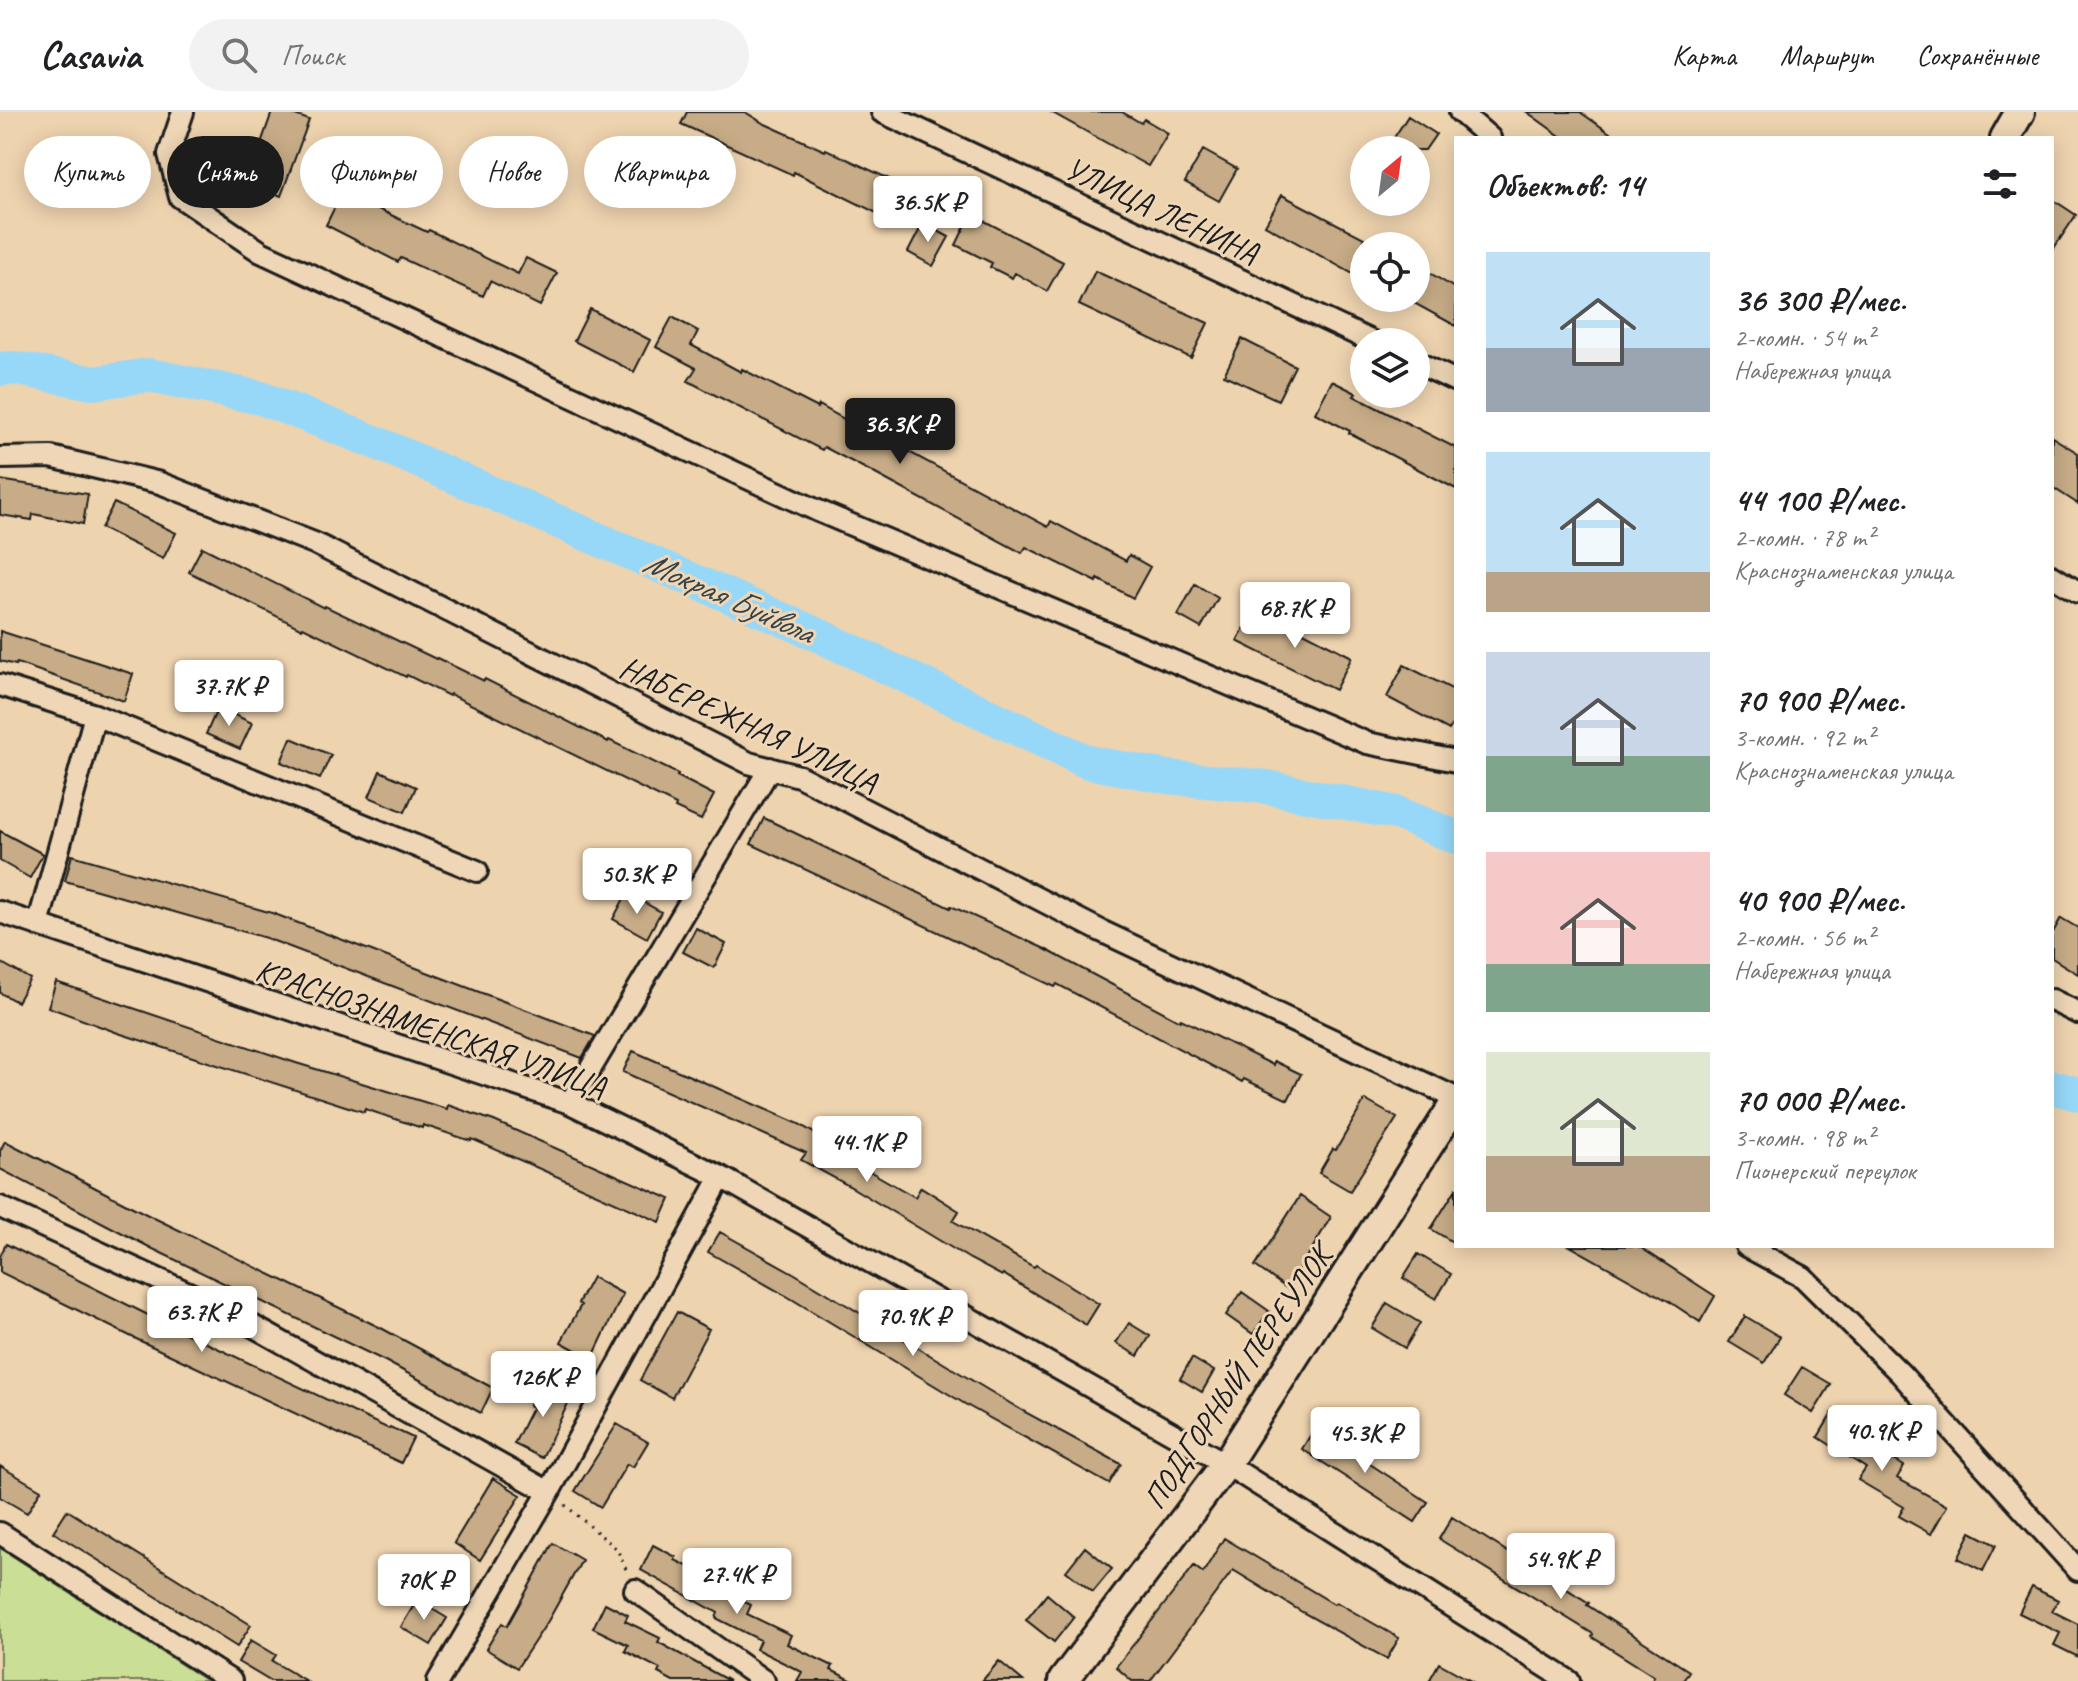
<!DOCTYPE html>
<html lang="ru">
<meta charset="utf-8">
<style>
body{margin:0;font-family:Caveat,sans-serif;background:#f2f2f2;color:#202124;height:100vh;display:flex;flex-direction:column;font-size:30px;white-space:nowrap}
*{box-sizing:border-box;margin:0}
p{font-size:26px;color:#757577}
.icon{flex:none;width:44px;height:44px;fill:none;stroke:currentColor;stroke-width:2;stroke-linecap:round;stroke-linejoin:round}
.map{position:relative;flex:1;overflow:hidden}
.details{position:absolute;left:1454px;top:24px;width:600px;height:1112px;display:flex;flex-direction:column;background:#fff;border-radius:0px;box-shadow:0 4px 20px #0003}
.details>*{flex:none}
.guide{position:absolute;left:24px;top:24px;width:760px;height:72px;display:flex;gap:16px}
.needle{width:52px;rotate:29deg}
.tools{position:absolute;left:1350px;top:24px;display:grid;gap:16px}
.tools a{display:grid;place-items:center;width:80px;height:80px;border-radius:50%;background:#fff;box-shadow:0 4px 20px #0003;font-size:40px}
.price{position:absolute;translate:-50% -68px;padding:0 18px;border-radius:8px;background:#fff;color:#222;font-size:26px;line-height:52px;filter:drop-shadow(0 2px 4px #0008)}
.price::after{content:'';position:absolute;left:50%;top:48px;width:24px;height:18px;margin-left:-12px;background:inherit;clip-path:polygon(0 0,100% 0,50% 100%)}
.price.active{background:#1c1c1c;color:#fff}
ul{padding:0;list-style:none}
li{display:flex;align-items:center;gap:24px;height:200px;padding:0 32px}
li span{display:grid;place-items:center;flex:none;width:224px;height:160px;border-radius:0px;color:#555}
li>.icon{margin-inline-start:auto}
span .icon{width:96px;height:96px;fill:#fffc;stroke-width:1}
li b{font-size:34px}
h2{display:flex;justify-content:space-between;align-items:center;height:96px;padding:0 32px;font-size:34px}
.chip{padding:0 28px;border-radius:36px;background:#fff;box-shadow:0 4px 20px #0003;font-size:28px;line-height:72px}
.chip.active{background:#1c1c1c;color:#fff}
header{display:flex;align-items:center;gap:48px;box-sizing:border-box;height:112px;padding:0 40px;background:#fff;border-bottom:2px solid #e0e0e0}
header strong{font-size:38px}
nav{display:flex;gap:44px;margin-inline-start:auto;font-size:28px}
.search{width:560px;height:72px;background:#f2f2f2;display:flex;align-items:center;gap:20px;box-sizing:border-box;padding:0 28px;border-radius:44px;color:#757577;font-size:30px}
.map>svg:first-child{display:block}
</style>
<header>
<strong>Casavia</strong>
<div class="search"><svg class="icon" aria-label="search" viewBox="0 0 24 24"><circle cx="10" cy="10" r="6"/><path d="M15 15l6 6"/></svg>Поиск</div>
<nav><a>Карта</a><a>Маршрут</a><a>Сохранённые</a></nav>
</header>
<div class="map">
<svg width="2078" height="1569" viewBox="0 0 2078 1569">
<rect width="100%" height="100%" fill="#eed3af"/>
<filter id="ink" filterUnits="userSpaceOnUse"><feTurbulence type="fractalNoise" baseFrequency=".0125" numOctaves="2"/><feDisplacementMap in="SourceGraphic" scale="16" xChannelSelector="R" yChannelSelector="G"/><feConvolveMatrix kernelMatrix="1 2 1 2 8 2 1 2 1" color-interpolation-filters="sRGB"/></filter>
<g filter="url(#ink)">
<path fill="#cadf95" stroke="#737e58" stroke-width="2" d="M0 1436 207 1569H0Z"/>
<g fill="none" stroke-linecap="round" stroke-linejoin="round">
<path stroke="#97d8f9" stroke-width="34" d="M0 257 13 256 93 271 149 263 261 286 377 331 814 521 1088 650 1168 665 1267 675 1397 701 1456 725
M2052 975 2078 982"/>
</g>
<path fill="#c7ac87" stroke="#1c1c1c" stroke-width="2" d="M272 0H287L309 8 281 84 247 71Z
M687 0H745L763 11 825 39 826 37 925 84 909 117 794 60 793 63 681 12Z
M1051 0H1122L1141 11 1144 7 1168 21 1148 54Z
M1527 0H1580L1617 26H1563Z
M1408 4 1436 22 1425 38H1398L1390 32Z
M1203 38 1237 57 1219 89 1185 70Z
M342 80 427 120 429 118 518 162 526 146 557 161 540 194 490 169 483 184 401 146 398 150 326 113Z
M1282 83 1364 126V168L1265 113Z
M2052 87 2076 103 2052 139Z
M971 102 1063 150 1047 179 1015 161 1012 166 990 155 992 151 956 133Z
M923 111 949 125 933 154 908 140Z
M1095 159 1208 211 1191 246 1079 193Z
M1430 161 1456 177V214L1412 190Z
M590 197 650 228 634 260 574 229Z
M672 205 698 219 691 233 741 260 742 257 818 296 819 293 860 316 861 314 1048 415 1051 409 1126 449 1129 443 1150 455 1133 486 1098 467 1097 470 1026 435 1022 441 868 358 824 335 822 338 688 269 696 256 656 235Z
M1242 227 1295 254 1278 288 1224 263Z
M1332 269 1356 281 1354 284 1456 336V377L1349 321 1350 319 1315 301Z
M2052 325 2078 341V392L2052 375Z
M0 368 88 382 83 412 33 402 32 408 0 403Z
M114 391 176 421 163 447 101 416Z
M202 435 324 496 325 494 436 547 437 546 484 569 485 567 608 630 609 628 678 662 677 664 714 683 701 708 675 696 676 693 450 582 449 584 407 563 406 565 303 515 302 517 189 460Z
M1195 472 1218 486 1201 516 1178 503Z
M1254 498 1288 517 1290 513 1352 545 1335 578 1237 529Z
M0 519 133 562 124 589 17 551 16 553 0 549Z
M1404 553 1456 579V606L1449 618 1387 585Z
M218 595 252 611 240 637 206 622Z
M291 626 331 643 320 667 281 650Z
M380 659 416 675 405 700 369 685Z
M764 706 950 796 951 794 1043 836 1180 909 1181 907 1273 953 1274 949 1301 962 1288 988 1244 967 1242 970 1057 872 1055 875 751 732Z
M0 719 43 742 30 766 0 749Z
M72 743 272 801 595 924 582 946 266 826 65 769Z
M627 781 661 800 647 826 613 807Z
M2061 806 2078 816V862L2052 846V822Z
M696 816 726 832 714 856 683 840Z
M0 850 30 867 17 890 0 881Z
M56 870 296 951 447 997 448 993 494 1009 670 1087 660 1110 472 1027 471 1029 423 1013 422 1016 365 997 364 1000 118 921 48 895Z
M633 939 799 1012 866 1053 864 1056 915 1085 921 1075 959 1099 953 1109 1034 1155 1036 1153 1099 1192 1086 1213 1003 1162 1002 1164 970 1147 853 1076 801 1048 806 1041 623 960Z
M1365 988 1397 1006 1350 1079 1319 1061 1333 1037 1336 1038Z
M5 1029 150 1104 381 1216 493 1276 481 1301 385 1249 153 1137 0 1057V1039Z
M1456 1077V1132L1431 1117Z
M1300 1084 1331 1105 1288 1177 1255 1154Z
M720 1120 795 1162 1023 1299 1121 1352 1109 1372 970 1295 790 1186 708 1140Z
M6 1132 162 1210 389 1317 390 1315 413 1326 401 1351 132 1225 0 1160V1144Z
M1570 1134H1638L1715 1184 1700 1210 1670 1190Z
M1418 1142 1451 1162 1436 1187 1403 1166Z
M592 1165 623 1182 592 1247 561 1230 581 1193 578 1191Z
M1242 1180 1269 1199 1253 1222 1226 1203Z
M1387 1191 1420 1211 1405 1236 1372 1216Z
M677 1200 709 1217 672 1286 640 1268Z
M1745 1204 1780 1225 1764 1251 1729 1230Z
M1129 1211 1150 1224 1138 1244 1116 1231Z
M1192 1246 1214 1259 1202 1280 1180 1267Z
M1802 1255 1831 1272 1813 1301 1784 1283Z
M541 1268 572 1283 542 1346 514 1332 532 1296 529 1294Z
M1834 1298 1864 1317 1858 1326 1904 1354 1897 1366 1947 1394 1931 1422 1899 1404 1904 1395 1858 1368 1866 1356 1818 1325Z
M617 1312 648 1330 633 1355 627 1352 601 1395 575 1379Z
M1315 1316 1428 1390 1415 1410 1302 1337Z
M0 1354 41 1378 27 1401 0 1385Z
M493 1366 521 1383 480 1448 454 1431Z
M67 1398 251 1513 237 1535 53 1420Z
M1452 1405 1589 1491 1587 1493 1689 1559 1683 1569H1651L1654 1564 1592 1525 1593 1522 1439 1427Z
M1971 1420 1996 1433 1983 1459 1958 1446Z
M1224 1426 1334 1492 1336 1490 1399 1526 1387 1547 1302 1500 1233 1458 1150 1569H1132L1116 1555 1194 1454 1203 1461Z
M553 1431 582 1448 548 1509 517 1556 486 1537 502 1511 507 1514Z
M653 1433 676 1445 675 1448 709 1465 706 1471 751 1493 747 1502 791 1523 787 1532 833 1554 831 1558 853 1569H797L802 1560 756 1537 760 1528 716 1506 718 1501 641 1458Z
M1085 1435 1112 1457 1093 1480 1066 1459Z
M2032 1475 2058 1488 2052 1499 2078 1512V1545L2054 1533 2060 1521 2019 1501Z
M1047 1482 1074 1505 1054 1530 1026 1508Z
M417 1488 447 1506 431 1533 401 1515Z
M605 1491 628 1503 625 1509 660 1526 658 1530 729 1569H673L658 1561 660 1557 625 1539 628 1533 593 1516Z
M251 1528 276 1543 272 1549 306 1569H270L238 1550Z
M999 1549 1023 1569H982Z
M1439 1551 1471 1569H1429Z"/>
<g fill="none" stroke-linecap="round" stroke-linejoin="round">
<defs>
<path id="minor" d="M183 0 169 42 180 85 261 140 816 398 1367 631 1456 649
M882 0 1373 230
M1460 0 1490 26
M1416 250 1456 269
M0 346 51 345 160 371 314 431 749 651 799 664 1101 819 1456 986
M2052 464 2078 480
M0 573 95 603 477 759
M0 800 570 991 721 1065 1226 1352 1569 1569
M38 813 95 603
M2052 888 2078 901
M570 991 770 656
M0 1095 217 1194 549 1380
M1746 1134 1803 1165 1901 1262 2078 1458
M0 1421 231 1569
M635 1478 764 1569
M438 1569 549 1380 721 1065"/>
<path id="secondary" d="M2005 26 2020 0
M1063 1569 1226 1352 1456 990"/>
</defs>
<use href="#minor" stroke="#1c1c1c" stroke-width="26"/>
<use href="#secondary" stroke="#1c1c1c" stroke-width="34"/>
<path stroke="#1c1c1c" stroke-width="3" stroke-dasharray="2 6" stroke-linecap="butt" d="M565 1393 617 1437 628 1462"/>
<use href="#minor" stroke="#eed6b6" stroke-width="20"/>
<use href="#secondary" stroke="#eed6b6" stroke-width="28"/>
</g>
</g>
<g text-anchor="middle" stroke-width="6" stroke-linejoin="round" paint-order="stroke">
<g font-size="32" fill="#1c1c1c" stroke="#eed6b6">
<text transform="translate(1162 98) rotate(25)" y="11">УЛИЦА ЛЕНИНА</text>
<text transform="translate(749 612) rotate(25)" y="11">НАБЕРЕЖНАЯ УЛИЦА</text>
<text transform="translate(431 916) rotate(19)" y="11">КРАСНОЗНАМЕНСКАЯ УЛИЦА</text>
<text transform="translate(1237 1265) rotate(-56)" y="11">ПОДГОРНЫЙ ПЕРЕУЛОК</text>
</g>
<g font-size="34" font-style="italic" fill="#354248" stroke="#eed6b6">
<text transform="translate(729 484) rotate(24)" y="12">Мокрая Буйвола</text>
</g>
</g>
</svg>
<div class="tools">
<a><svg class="needle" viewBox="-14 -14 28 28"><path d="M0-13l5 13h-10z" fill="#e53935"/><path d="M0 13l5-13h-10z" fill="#757577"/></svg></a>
<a><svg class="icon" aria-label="locate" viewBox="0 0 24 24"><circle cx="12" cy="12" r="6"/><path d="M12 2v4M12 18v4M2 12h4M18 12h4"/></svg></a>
<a><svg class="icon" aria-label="layers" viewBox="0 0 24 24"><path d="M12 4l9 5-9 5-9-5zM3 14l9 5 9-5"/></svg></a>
</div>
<b class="price" style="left:928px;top:132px">36.5K ₽</b>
<b class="price active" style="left:900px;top:354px">36.3K ₽</b>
<b class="price" style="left:1295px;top:538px">68.7K ₽</b>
<b class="price" style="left:229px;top:616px">37.7K ₽</b>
<b class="price" style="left:637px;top:804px">50.3K ₽</b>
<b class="price" style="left:867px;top:1072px">44.1K ₽</b>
<b class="price" style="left:202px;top:1242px">63.7K ₽</b>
<b class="price" style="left:913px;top:1246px">70.9K ₽</b>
<b class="price" style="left:543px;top:1307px">126K ₽</b>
<b class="price" style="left:1882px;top:1361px">40.9K ₽</b>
<b class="price" style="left:1365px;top:1363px">45.3K ₽</b>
<b class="price" style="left:1561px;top:1489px">54.9K ₽</b>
<b class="price" style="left:737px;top:1504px">27.4K ₽</b>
<b class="price" style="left:424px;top:1510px">70K ₽</b>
<div class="guide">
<a class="chip">Купить</a>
<a class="chip active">Снять</a>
<a class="chip">Фильтры</a>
<a class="chip">Новое</a>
<a class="chip">Квартира</a>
</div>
<section class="details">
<h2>Объектов: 14<svg class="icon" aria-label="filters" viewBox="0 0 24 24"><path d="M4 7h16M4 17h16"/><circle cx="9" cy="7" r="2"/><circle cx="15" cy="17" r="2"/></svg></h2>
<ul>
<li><span style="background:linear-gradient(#bfe0f5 60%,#9aa5b1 0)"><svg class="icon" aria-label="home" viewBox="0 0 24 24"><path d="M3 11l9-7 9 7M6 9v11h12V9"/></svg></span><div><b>36 300 ₽/мес.</b><p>2-комн. · 54 m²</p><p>Набережная улица</p></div></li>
<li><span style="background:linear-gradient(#bfe0f5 75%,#b9a48a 0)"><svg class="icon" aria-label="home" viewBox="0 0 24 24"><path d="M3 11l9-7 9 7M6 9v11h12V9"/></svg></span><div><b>44 100 ₽/мес.</b><p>2-комн. · 78 m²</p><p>Краснознаменская улица</p></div></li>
<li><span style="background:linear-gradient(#c9d6e8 65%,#7fa58c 0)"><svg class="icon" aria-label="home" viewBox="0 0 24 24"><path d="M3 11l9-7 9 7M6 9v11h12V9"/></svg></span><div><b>70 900 ₽/мес.</b><p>3-комн. · 92 m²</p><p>Краснознаменская улица</p></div></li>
<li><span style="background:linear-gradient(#f6c9c9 70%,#7fa58c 0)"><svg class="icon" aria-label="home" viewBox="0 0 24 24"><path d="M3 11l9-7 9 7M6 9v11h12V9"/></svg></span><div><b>40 900 ₽/мес.</b><p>2-комн. · 56 m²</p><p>Набережная улица</p></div></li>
<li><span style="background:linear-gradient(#dfe7d0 65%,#b9a48a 0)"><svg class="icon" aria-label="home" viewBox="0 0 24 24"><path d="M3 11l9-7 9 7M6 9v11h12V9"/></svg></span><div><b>70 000 ₽/мес.</b><p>3-комн. · 98 m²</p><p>Пионерский переулок</p></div></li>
</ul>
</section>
</div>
